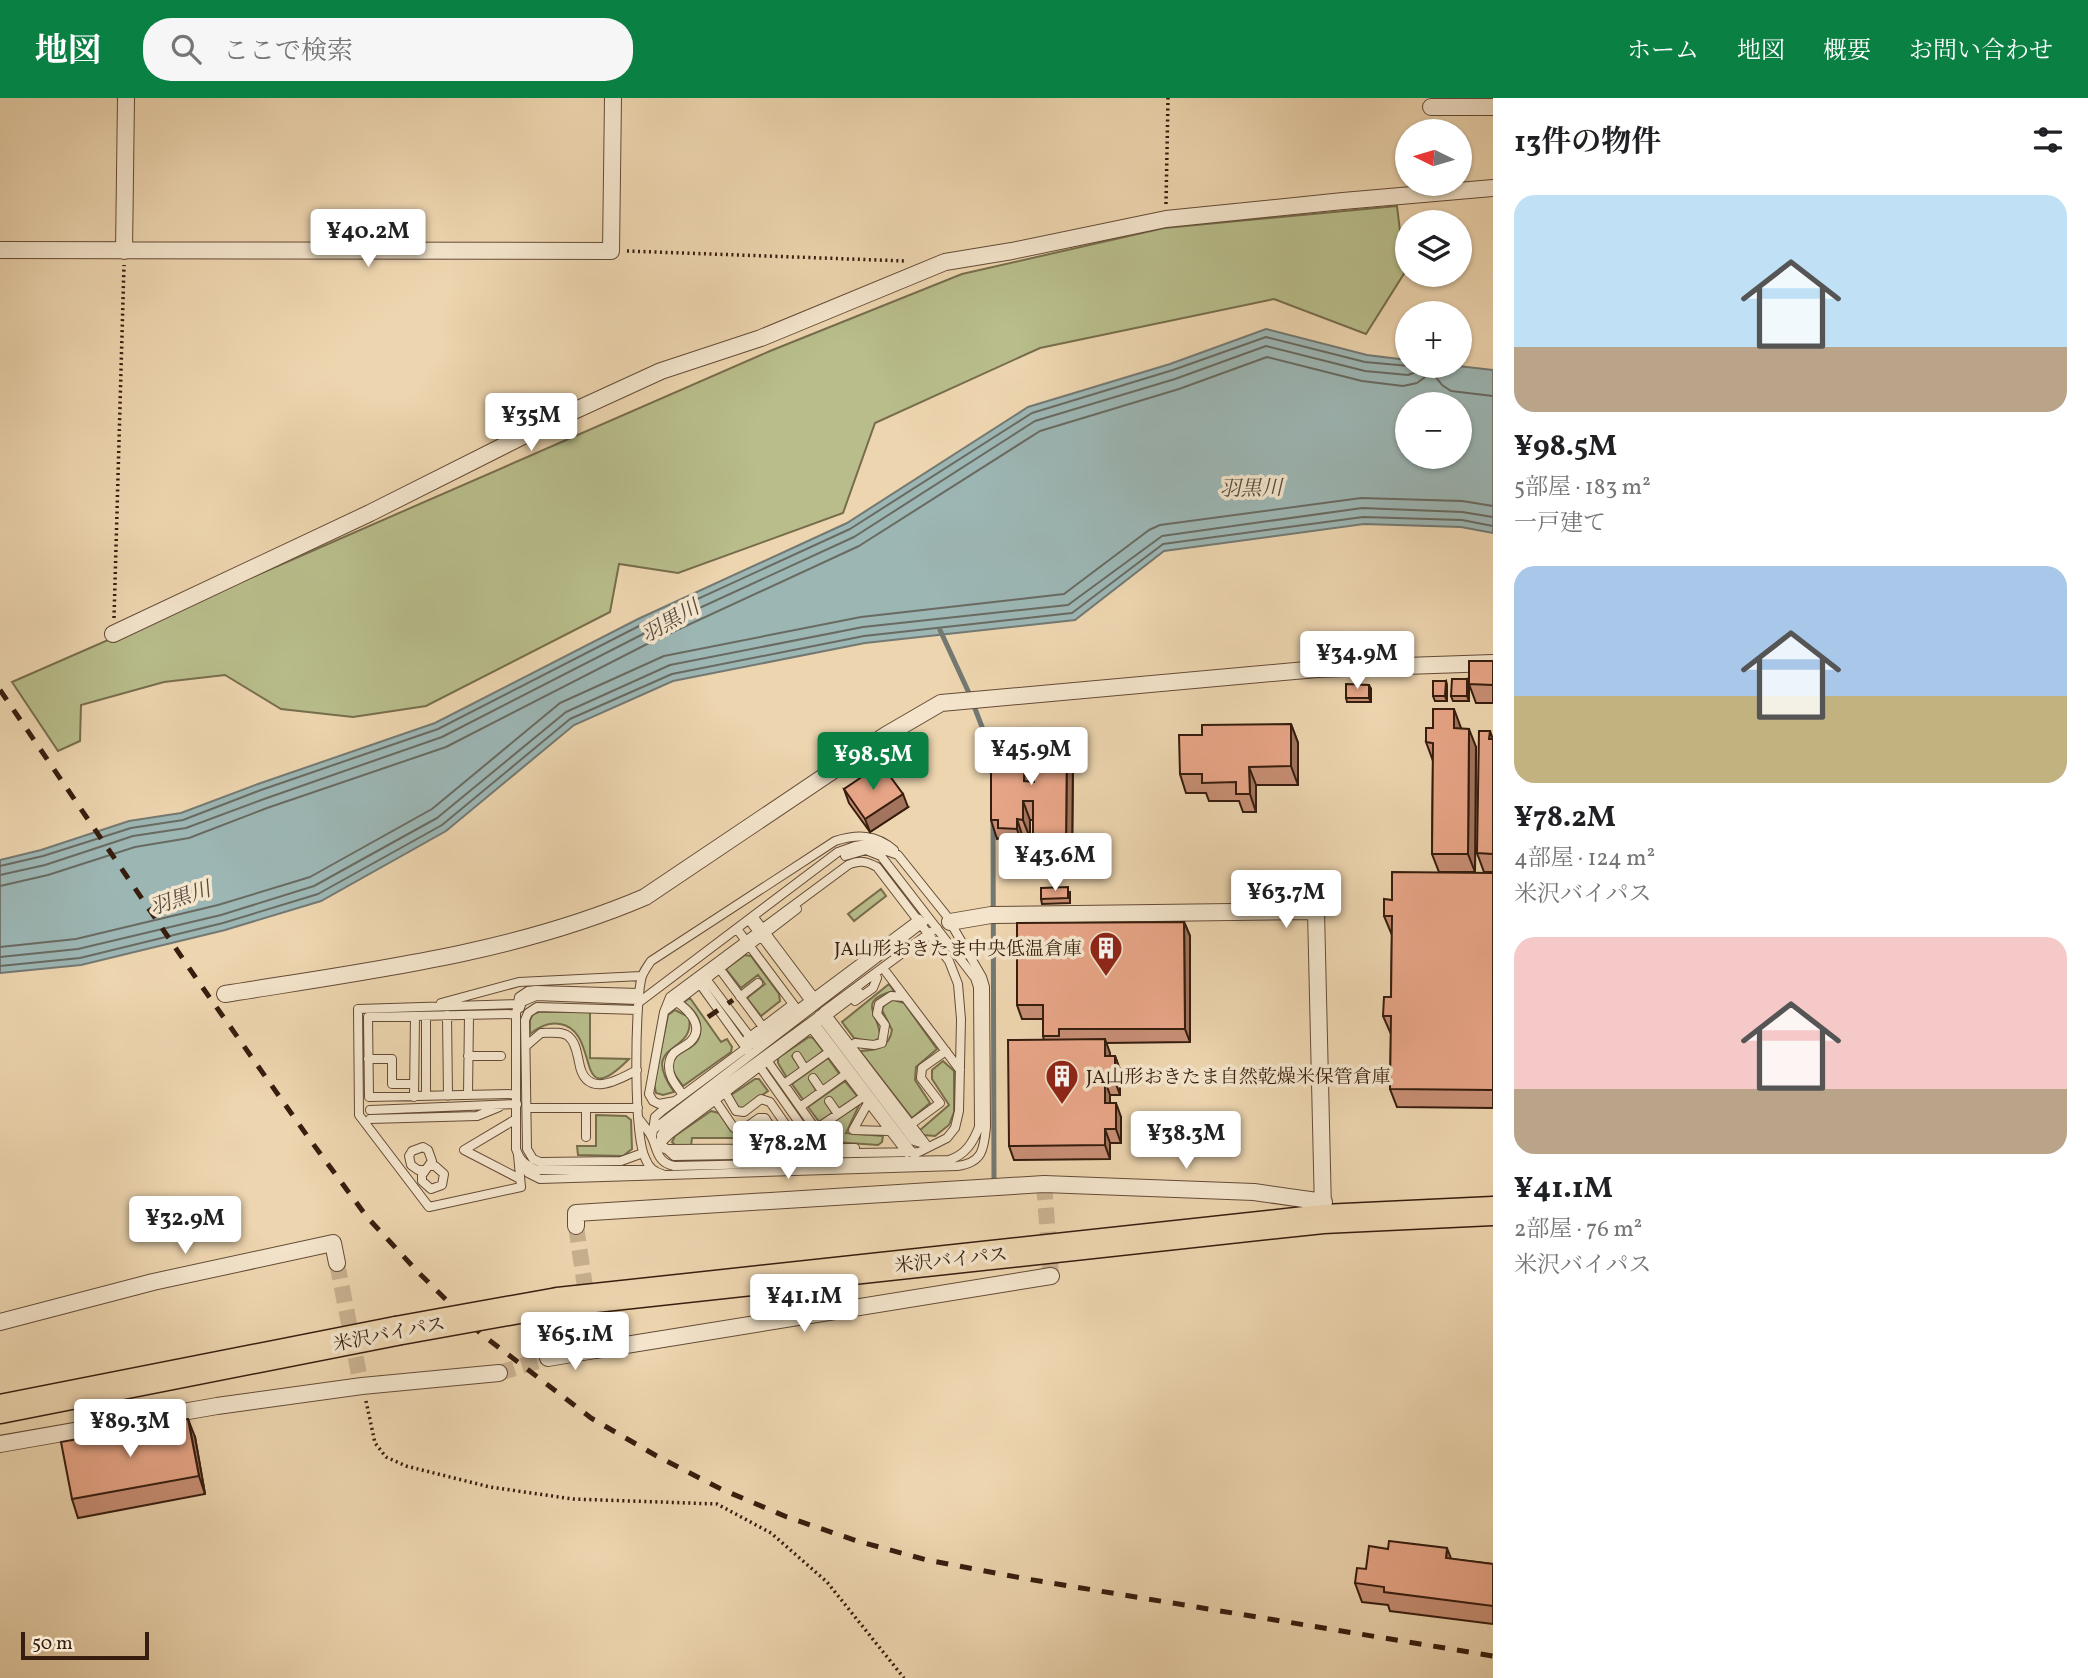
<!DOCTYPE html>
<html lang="ja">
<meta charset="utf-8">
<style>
body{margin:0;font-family:Vollkorn,"Noto Serif JP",serif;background:#f6f6f6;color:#202124;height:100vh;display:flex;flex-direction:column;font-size:26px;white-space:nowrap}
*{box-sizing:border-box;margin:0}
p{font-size:23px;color:#757577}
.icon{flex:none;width:38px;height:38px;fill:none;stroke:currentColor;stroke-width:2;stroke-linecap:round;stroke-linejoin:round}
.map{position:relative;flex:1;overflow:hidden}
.sheet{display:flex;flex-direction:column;background:#fff;width:595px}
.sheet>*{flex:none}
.needle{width:46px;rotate:275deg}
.controls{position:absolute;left:1395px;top:21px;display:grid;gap:14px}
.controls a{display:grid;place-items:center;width:77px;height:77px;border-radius:50%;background:#fff;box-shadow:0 2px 5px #0004;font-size:35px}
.scale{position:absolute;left:21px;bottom:18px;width:128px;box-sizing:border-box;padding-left:7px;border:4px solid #361d0e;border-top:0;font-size:19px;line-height:24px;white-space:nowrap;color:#361d0e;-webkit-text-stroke:5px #f3e4cb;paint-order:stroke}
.price{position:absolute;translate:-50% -60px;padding:0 16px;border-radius:7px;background:#fff;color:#222;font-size:23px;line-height:46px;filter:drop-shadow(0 2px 4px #0008)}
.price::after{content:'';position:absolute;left:50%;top:42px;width:21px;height:16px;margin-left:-10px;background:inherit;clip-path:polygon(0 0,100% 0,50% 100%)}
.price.on{background:#0b8043;color:#fff}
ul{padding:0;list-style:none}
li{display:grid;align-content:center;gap:14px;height:371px;padding:0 21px}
li span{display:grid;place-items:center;height:217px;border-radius:21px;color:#555}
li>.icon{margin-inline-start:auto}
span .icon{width:126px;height:126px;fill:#fffc;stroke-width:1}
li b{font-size:30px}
h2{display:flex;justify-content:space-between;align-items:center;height:84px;padding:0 21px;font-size:30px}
header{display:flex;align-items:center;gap:42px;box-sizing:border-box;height:98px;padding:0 35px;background:#0b8043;color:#fff}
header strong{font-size:33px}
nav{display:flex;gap:38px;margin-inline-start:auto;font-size:24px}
.search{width:490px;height:63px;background:#f6f6f6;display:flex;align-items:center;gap:18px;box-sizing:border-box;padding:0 24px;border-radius:28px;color:#757577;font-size:26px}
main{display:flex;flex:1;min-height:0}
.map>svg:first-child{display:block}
</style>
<header>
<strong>地図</strong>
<div class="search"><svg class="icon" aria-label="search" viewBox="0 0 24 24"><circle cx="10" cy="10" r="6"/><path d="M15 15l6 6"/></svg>ここで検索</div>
<nav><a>ホーム</a><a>地図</a><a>概要</a><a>お問い合わせ</a></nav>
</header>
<main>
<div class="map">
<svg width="1493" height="1580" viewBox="0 0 1493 1580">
<rect width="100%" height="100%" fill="#edd5af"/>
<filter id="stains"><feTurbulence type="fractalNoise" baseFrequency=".00286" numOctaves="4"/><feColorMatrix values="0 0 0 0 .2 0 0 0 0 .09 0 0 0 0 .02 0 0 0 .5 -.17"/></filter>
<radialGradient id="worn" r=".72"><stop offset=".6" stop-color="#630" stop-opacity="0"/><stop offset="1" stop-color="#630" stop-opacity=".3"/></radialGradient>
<path fill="#b8bd8b" stroke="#776d4c" stroke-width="2" d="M1397 108 1405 174 1366 236 1274 201 1040 250 875 325 843 415 678 475 619 466 610 514 426 608 353 619 281 611 225 577 164 584 81 607 80 643 58 653 12 584 770 253 962 176 1164 130Z
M881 791 886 798 854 823 848 816Z
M745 857 751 858 779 896 780 903 761 918 747 900 765 886 758 877 741 890 726 871Z
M889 886 894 893C854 903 881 917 880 940L872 944 854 940 842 924Z
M690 900 721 944 727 941 732 949 731 954 683 988C679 982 672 976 672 968 674 948 704 956 700 926 698 916 691 910 684 904Z
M891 901 904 905 937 951 916 969 915 982 930 1005 912 1020 860 953C875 952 889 951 892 932L882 912 884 907Z
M675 912 689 919C696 958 638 942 674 994L663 997 656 995 654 986 668 917Z
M539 914H590V960L629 961C572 1018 602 933 560 926 548 924 539 929 530 936V922L533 916Z
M809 939 813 940 823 953 806 966 798 954 792 958 800 970 787 980 778 965V960Z
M828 960 840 977 823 989 815 977 809 981 817 994 804 1003 792 986Z
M943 963 954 973V1014L949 1027 935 1038 923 1037 919 1033 949 1007 932 981V972Z
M755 981H759L768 993 744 1010 738 1009 731 997Z
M845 983 858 999 839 1012 831 1000 825 1004 833 1016 820 1025 808 1009Z
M861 1003 846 1035 883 1038 882 1044 878 1047 834 1044 824 1029Z
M711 1013 719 1015 731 1033 741 1037 759 1024 766 1025 778 1046 739 1047 738 1040H692L691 1048H676L672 1044 675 1038Z
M596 1017 626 1018 631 1022 632 1051 623 1058 578 1057 577 1048H596Z"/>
<path fill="#9cb6b4" stroke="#737972" stroke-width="2" fill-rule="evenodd" d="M1266 231 1367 257 1407 262V268H1458L1493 272V435L1461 429 1364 426 1164 453 1075 522 865 545 673 583 574 627 446 733 321 803 225 832 81 867 0 875V762L41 752 129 723 181 715 258 686 435 625 638 521 847 425 1028 309 1170 266ZM1407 306H1460V359H1407Z"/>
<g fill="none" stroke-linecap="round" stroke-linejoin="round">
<path stroke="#696a61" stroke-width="2" d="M0 768 43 758 131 730 183 722 261 692 438 631 641 527 850 431 1032 315 1173 272 1266 239 1365 264 1409 268
M0 777 45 767 133 738 186 730 264 701 442 639 645 535 854 439 1035 323 1175 281 1266 248 1365 273 1408 277 1416 274 1421 268
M0 788 48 777 135 749 189 740 267 710 446 649 649 545 859 448 1040 333 1179 291 1267 259 1362 283 1403 288 1417 285 1432 274 1442 287 1451 293 1493 298
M0 849 76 841 218 807 310 779 432 711 560 605 664 558 861 519 1064 496 1149 432 1160 427 1361 400 1462 403 1493 408
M0 859 78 851 221 817 314 788 437 720 566 614 670 567 863 529 1068 507 1162 438 1362 410 1462 414 1493 419
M0 868 80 860 223 825 318 796 442 727 570 621 672 576 864 538 1072 515 1163 446 1363 419 1462 422 1493 428"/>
<path stroke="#737972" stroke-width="5" d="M940 532 969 595 992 655
M993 721 994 1083"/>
<path stroke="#c8b08f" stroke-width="16" stroke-dasharray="16 8" stroke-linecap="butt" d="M1044 1086 1051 1178
M576 1128 592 1236
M337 1165 359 1276
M499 1275 548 1260"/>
<defs>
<path id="service" d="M753 818 817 903
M749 822 812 906
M737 831 799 914
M719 870 763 929
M886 874 960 972
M706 881 756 947
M700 886 748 953
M639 895 536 892 528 893 519 899 516 916V1051C520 1063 526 1068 538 1072H650
M740 899 758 885
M675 903C688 911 706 929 690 944 681 952 670 952 669 967 668 979 677 988 683 997
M855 903 873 890 877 880
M441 905 519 884 641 878
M517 906 358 911 359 1017 429 1109 521 1089 518 1057
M520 910 522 904 536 898 638 902
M638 912 537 909 528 915 525 922 527 1051 533 1061 540 1064 621 1063 643 1055
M666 912 797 811
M824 913 925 1045
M516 916 368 919 369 999 516 996
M447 917 448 998
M819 917 914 1043 927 1047
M426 918V998
M813 923 915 1058
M809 927 907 1055
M747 941 793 906
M526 948 541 935C548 935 562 933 568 938 576 944 577 956 579 964 585 1001 617 983 637 972
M851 949 855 945 874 947 882 945 885 927 877 916 879 906 891 898 904 899
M468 958H501
M797 958 805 971
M368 961H392V986H414
M766 961 829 1050
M758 966 817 1050
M813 980 822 993
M784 986 829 954
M725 994 736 1013 744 1014 761 1001 770 1004 802 1050
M468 997 469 917
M414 999 415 918
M715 1002 734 1030 742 1032 759 1020H765L784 1050
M675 1003 659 1006 653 1003 649 996 664 914 670 899 848 767C860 762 866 763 877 769L949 863 958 886 961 921 959 1013 955 1030 947 1040 919 1054 674 1058 661 1046V1037L667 1029 820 917 824 913 924 839 937 830
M829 1003 838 1016
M868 1005 853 1032 889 1033
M800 1009 846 976
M527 1010H638
M586 1010V1039
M370 1012 517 1006
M370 1021 477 1018 499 1009
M516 1021 464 1052 520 1081
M639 1021C643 1026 647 1031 650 1036 658 1049 655 1064 674 1068L949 1062C965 1057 973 1045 979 1029L978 889 975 880 881 758 866 752 845 758
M910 1027 940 1005 921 980 922 970 946 953
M654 1031 924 824
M816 1031 863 999
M652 1039 655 1019 663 1012 919 821
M663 1043 670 1036 859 894
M665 1051 855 1050
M522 1063 528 1075 540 1081 957 1068C982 1065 984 1052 986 1029L985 889 982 879 946 817 898 757 867 746 855 748 838 754 638 905
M424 1072H418L411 1067 409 1058 412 1053 423 1049 428 1052 432 1063 422 1077V1083L431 1091 442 1087 444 1076 435 1068H429
M662 1076C654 1074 649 1070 646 1062 633 1039 635 911 641 882 642 875 647 869 651 863L835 743C857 736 876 736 894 752"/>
<path id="minor" d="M1431 9H1493
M0 152 611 153 613 0
M124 153 126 0
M113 536 370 415 565 317 661 273 761 240 945 164 1012 153 1166 121 1343 103 1493 90
M950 824 991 817 1316 813 1323 1112
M225 896C367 873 512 856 645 799L886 637 941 605 1317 571 1493 565
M576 1128V1115L1044 1086 1254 1094 1324 1104
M0 1224 153 1184 333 1145 337 1165
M592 1236 595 1252 1051 1178
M548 1260 595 1252
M0 1346 217 1308 362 1288 499 1275"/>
<path id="trunk" d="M558 1204 1323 1121 1493 1113
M0 1311 396 1233"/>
</defs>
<use href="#service" stroke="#644b36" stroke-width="10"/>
<use href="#minor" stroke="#644b36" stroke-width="18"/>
<use href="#trunk" stroke="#361d0e" stroke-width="31"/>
<path stroke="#361d0e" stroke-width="3.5" stroke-dasharray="2 3.5" stroke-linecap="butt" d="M1166 106 1168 0
M627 153 906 163
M114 520 124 167
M366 1303 375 1345 386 1359 406 1368 490 1389 573 1401 717 1406 771 1435 827 1484 904 1580"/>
<use href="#service" stroke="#f3e4cb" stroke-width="8"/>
<use href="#minor" stroke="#f3e4cb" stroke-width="16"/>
<use href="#trunk" stroke="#edd5af" stroke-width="28"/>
<path stroke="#361d0e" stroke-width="5" stroke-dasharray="12 12" stroke-linecap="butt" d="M0 592 198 883 308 1039 367 1119 418 1174 480 1235 591 1320 655 1357 721 1391 787 1419 857 1443 927 1462 1027 1481 1493 1558
M708 919 733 902"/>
<defs>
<path id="trunk-bridge" d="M396 1233 558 1204"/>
</defs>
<use href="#trunk-bridge" stroke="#361d0e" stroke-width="31" stroke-linecap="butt"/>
<use href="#trunk-bridge" stroke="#edd5af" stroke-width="28"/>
</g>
<path fill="#c78e74" stroke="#361d0e" stroke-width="2" d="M1493 563V605H1476L1469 586Z
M1467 581 1469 586V603H1453L1451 598Z
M1446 583 1447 588V603H1435L1433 598Z
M1371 591V604H1347L1346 600Z
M1291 626 1298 645V687H1256V714H1243L1239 703H1209L1206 695H1186L1180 676 1202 637Z
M1490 633 1493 641V774H1484L1477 755Z
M1067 640 1073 658 1072 765 1039 764 1033 746V722H1030V740H1023V749H1004L1001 740 997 741 991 722 1031 661V684H1034Z
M1426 644 1476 649 1475 774H1439L1432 756 1433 663Z
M844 691 908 709 870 734 849 705Z
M1493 775V1010L1397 1009 1390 991 1391 936 1383 918 1391 899 1392 837 1384 818 1392 802Z
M1070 794V805L1042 806 1041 801Z
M1184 824 1190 838V944L1106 945 1110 958H1115L1120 972V997H1110V1005L1121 1019V1045H1110V1061L1014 1062 1009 1048 1044 942 1043 938V921H1022L1017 907Z
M195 1339 205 1396 78 1420 72 1401Z
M1451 1461 1493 1466V1526L1390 1513 1388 1507 1362 1504 1355 1485 1366 1471Z"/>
<path fill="#a2745e" stroke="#361d0e" stroke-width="2" d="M1467 581 1469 586V603L1467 598Z
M1446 583 1447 588V603L1445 598Z
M1369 587 1371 591V604L1369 600Z
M1454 611 1461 630V649L1454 630Z
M1291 626 1298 645V687L1291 668Z
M1469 631 1476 649 1475 774 1468 756Z
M1067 640 1073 658 1072 765 1066 746Z
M1025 643 1031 661V702L1024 683Z
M1249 669 1256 687V714L1250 696Z
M903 696 908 709 870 734 865 721Z
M1023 703 1030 722V740L1023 722Z
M1017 721 1023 740V749L1017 731Z
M1184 824 1190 838V944L1185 931Z
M1105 941 1110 955V972L1105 958Z
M1115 958 1120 972V997L1115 983Z
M1105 983 1110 997V1019L1105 1005Z
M1116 1005 1121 1019V1045L1116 1031Z
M1105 1031 1110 1045V1061L1105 1047Z
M188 1321 195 1339 205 1396 199 1378Z
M1447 1450 1454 1468 1446 1460Z"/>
<path fill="#e7a587" stroke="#361d0e" stroke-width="2" d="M1469 563H1493V587L1469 586Z
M1452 581H1467V598H1451Z
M1433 583H1446L1445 598H1433Z
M1346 586 1369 587V600H1346Z
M1433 611H1454V630L1469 631 1468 756H1432L1433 645 1426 644V630H1433Z
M1291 626V668L1249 669 1250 696H1236V684L1202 685V676H1180L1179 637H1202V627Z
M1479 633H1490L1489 641H1493V756L1477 755Z
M1034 640H1067L1066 746H1033V703H1023V722L1017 721V731L998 730V722H991V643H1025L1024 683 1034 684Z
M881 666 903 696 865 721 844 691Z
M1392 774 1493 775V992L1390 991 1391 918H1383L1384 899H1391L1392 818H1384V801L1392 802Z
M1068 789V800L1041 801V790Z
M1184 824 1185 931H1059V938H1043V907H1017V825Z
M1105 941V958H1115V983H1105V1005H1116V1031H1105V1047L1009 1048 1008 942Z
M188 1321 199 1378 72 1401 61 1344Z
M1389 1443 1447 1450 1446 1460 1493 1466V1508L1384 1494V1489L1355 1485 1357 1470 1366 1471 1369 1448 1388 1451Z"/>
<defs>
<symbol id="building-pin" viewBox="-11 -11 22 30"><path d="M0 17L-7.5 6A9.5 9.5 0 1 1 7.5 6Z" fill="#8f2418" stroke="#f3e4cb"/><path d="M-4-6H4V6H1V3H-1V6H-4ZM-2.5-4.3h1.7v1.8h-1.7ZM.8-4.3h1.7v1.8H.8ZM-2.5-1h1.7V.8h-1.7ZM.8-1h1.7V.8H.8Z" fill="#fff"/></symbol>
</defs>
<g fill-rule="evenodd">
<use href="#building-pin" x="1087" y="831" width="38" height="52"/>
<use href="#building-pin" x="1043" y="959" width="38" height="52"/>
</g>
<g text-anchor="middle" stroke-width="7" stroke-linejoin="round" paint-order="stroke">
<g font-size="19" fill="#361d0e" stroke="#f3e4cb" text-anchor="end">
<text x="1082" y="857">JA山形おきたま中央低温倉庫</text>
<text x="1086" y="985" text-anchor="start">JA山形おきたま自然乾燥米保管倉庫</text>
</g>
<g font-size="19" fill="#361d0e" stroke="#f3e4cb">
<text transform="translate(951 1161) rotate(-6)" y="7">米沢バイパス</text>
<text transform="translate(389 1235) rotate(-11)" y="7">米沢バイパス</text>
</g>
<g font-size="21" font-style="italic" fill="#554b40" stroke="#f3e4cb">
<text transform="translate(1251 390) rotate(-1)" y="7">羽黒川</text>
<text transform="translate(670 523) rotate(-30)" y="7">羽黒川</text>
<text transform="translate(180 800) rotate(-19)" y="7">羽黒川</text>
</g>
</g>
<rect width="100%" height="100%" filter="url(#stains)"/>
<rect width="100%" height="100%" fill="url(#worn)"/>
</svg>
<div class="controls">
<a><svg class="needle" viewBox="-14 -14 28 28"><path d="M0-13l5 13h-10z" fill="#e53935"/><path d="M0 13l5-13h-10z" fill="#757577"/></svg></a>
<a><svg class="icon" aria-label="layers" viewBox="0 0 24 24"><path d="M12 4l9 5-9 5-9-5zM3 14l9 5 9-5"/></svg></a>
<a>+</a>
<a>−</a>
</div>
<div class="scale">50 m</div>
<b class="price" style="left:368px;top:171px">¥40.2M</b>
<b class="price" style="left:531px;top:355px">¥35M</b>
<b class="price" style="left:1357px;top:593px">¥34.9M</b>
<b class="price" style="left:1031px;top:689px">¥45.9M</b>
<b class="price on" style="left:873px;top:694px">¥98.5M</b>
<b class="price" style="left:1055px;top:795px">¥43.6M</b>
<b class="price" style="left:1286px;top:832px">¥63.7M</b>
<b class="price" style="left:1186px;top:1073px">¥38.3M</b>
<b class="price" style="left:788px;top:1083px">¥78.2M</b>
<b class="price" style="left:185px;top:1158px">¥32.9M</b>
<b class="price" style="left:804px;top:1236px">¥41.1M</b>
<b class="price" style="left:575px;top:1274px">¥65.1M</b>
<b class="price" style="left:130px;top:1361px">¥89.3M</b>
</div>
<section class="sheet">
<h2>13件の物件<svg class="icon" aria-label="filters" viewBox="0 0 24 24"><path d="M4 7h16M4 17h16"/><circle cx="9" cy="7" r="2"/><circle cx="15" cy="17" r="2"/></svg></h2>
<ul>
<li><span style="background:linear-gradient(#bfe0f5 70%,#b9a48a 0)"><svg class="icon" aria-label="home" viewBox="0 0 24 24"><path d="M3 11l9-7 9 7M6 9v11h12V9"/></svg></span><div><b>¥98.5M</b><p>5部屋 · 183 m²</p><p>一戸建て</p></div></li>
<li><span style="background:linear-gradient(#a9c7e8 60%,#c2b280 0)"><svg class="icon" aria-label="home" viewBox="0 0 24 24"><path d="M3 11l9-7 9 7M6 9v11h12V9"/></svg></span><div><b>¥78.2M</b><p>4部屋 · 124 m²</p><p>米沢バイパス</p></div></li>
<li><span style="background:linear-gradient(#f6c9c9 70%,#b9a48a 0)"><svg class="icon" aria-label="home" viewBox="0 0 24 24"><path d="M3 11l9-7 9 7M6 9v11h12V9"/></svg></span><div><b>¥41.1M</b><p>2部屋 · 76 m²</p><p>米沢バイパス</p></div></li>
</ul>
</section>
</main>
